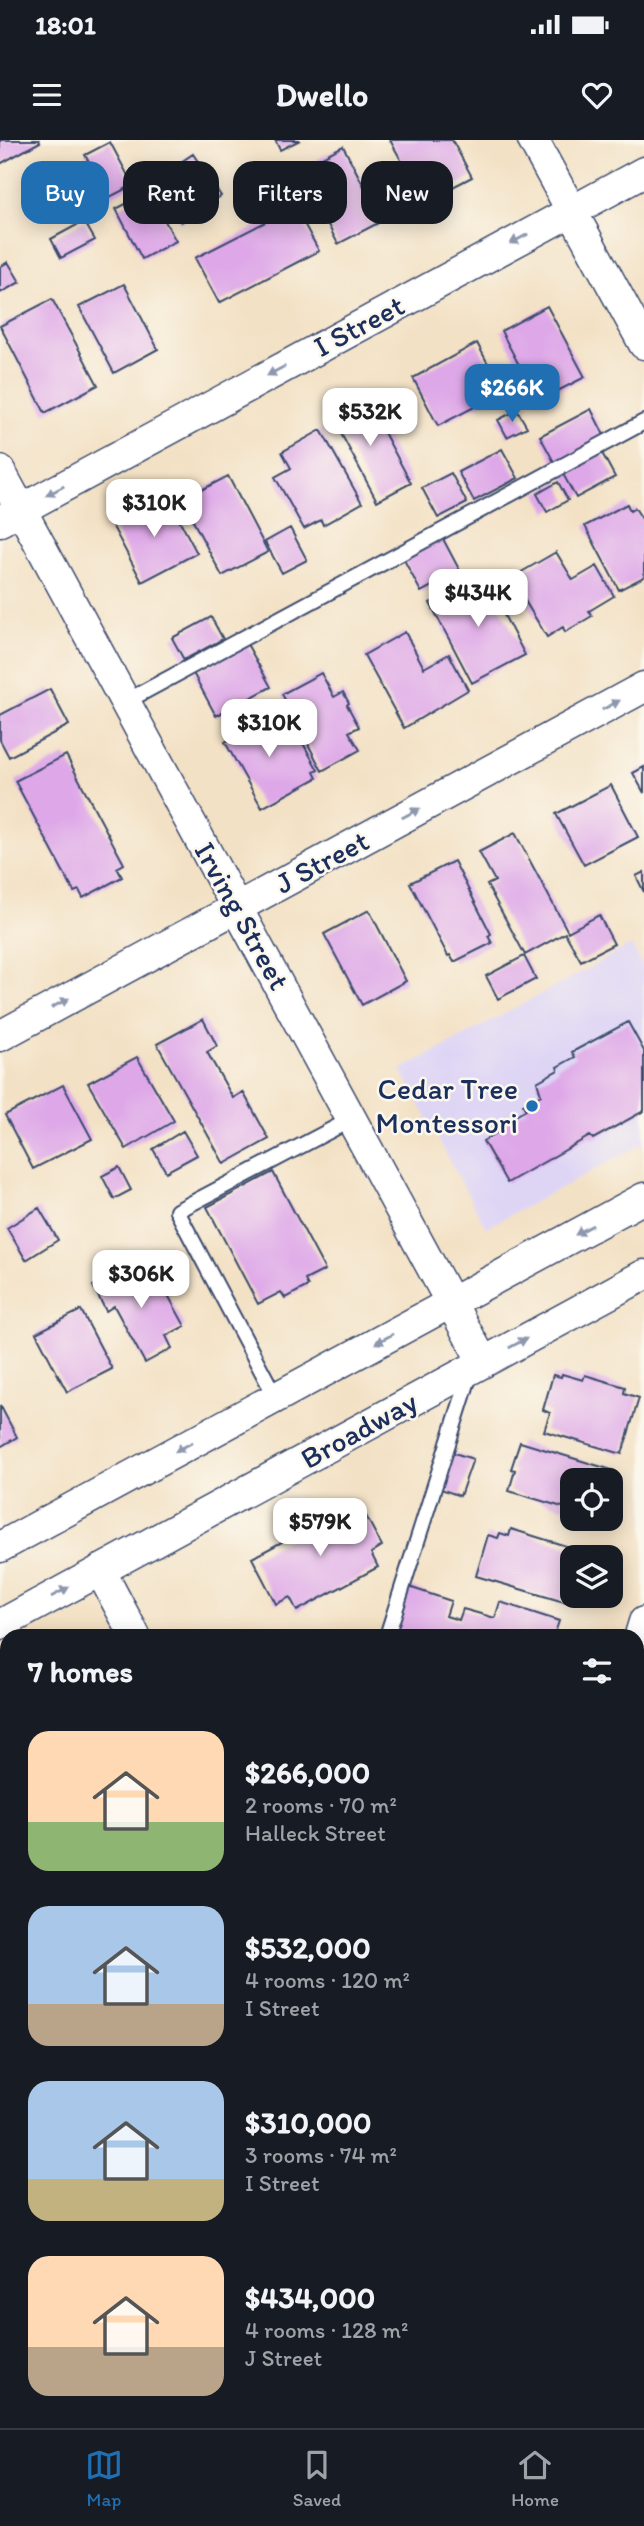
<!DOCTYPE html>
<meta charset="utf-8">
<style>
body{margin:0;font-family:Itim,sans-serif;background:#20242c;color:#f1f3f6;height:100vh;display:flex;flex-direction:column;font-size:26px;white-space:nowrap}
*{box-sizing:border-box;margin:0}
p{font-size:23px;color:#9ea1a6}
.icon{flex:none;width:38px;height:38px;fill:none;stroke:currentColor;stroke-width:2;stroke-linecap:round;stroke-linejoin:round}
.map{position:relative;flex:1;overflow:hidden}
.drawer{position:absolute;left:0px;top:1489px;width:644px;height:800px;display:flex;flex-direction:column;background:#171b24;border-radius:21px 21px 0 0;box-shadow:0 4px 18px #0003}
.drawer>*{flex:none}
.guide{position:absolute;left:21px;top:21px;width:602px;height:63px;display:flex;gap:14px}
.tools{position:absolute;left:560px;top:1328px;display:grid;gap:14px}
.tools a{display:grid;place-items:center;width:63px;height:63px;border-radius:14px;background:#171b24;box-shadow:0 4px 18px #0003;font-size:35px}
.price{position:absolute;translate:-50% -60px;padding:0 16px;border-radius:14px;background:#fff;color:#222;font-size:23px;line-height:46px;filter:drop-shadow(0 2px 4px #0008)}
.price::after{content:'';position:absolute;left:50%;top:42px;width:21px;height:16px;margin-left:-10px;background:inherit;clip-path:polygon(0 0,100% 0,50% 100%)}
.price.selected{background:#1f6fb2;color:#fff}
ul{padding:0;list-style:none}
li{display:flex;align-items:center;gap:21px;height:175px;padding:0 28px}
li span{display:grid;place-items:center;flex:none;width:196px;height:140px;border-radius:21px;color:#555}
li>.icon{margin-inline-start:auto}
span .icon{width:84px;height:84px;fill:#fffc;stroke-width:1}
li b{font-size:30px}
h2{display:flex;justify-content:space-between;align-items:center;height:84px;padding:0 28px;font-size:30px}
.tag{padding:0 24px;border-radius:21px;background:#171b24;box-shadow:0 4px 18px #0003;font-size:24px;line-height:63px}
.tag.selected{background:#1f6fb2;color:#fff}
.status{display:flex;justify-content:space-between;align-items:center;height:49px;padding:0 35px;background:#171b24;direction:ltr}
.status svg{height:19px;fill:currentColor}
header{display:flex;justify-content:space-between;align-items:center;height:91px;padding:0 28px;background:#171b24;font-size:32px;font-weight:700}
.tab-bar{display:flex;justify-content:space-around;align-items:center;height:98px;border-top:2px solid #363941;background:#171b24;font-size:19px;color:#9ea1a6}
.tab-bar a{display:grid;justify-items:center;gap:4px}
.tab-bar .selected{color:#1f6fb2}
.map>svg:first-child{display:block}
</style>
<div class="status"><b>18:01</b><svg viewBox="0 0 49 12"><path d="M0 12V9h3v3zM5 12V6h3v6zM10 12V3h3v9zM15 12V0h3v12zM26 1h20v11H26zM47 4h2v5h-2z"/></svg></div>
<header><svg class="icon" aria-label="menu" viewBox="0 0 24 24"><path d="M4 6h16M4 12h16M4 18h16"/></svg>Dwello<svg class="icon" aria-label="heart" viewBox="0 0 24 24"><path d="M12 20l-8-8c-3-5 5-10 8-4 3-6 11-1 8 4z"/></svg></header>
<div class="map">
<svg width="644" height="2288" viewBox="0 0 644 2288">
<rect width="100%" height="100%" fill="#fbf7ec"/>
<filter id="ink" filterUnits="userSpaceOnUse"><feTurbulence type="fractalNoise" baseFrequency=".0143" numOctaves="2"/><feDisplacementMap in="SourceGraphic" scale="14" xChannelSelector="R" yChannelSelector="G"/><feConvolveMatrix kernelMatrix="1 2 1 2 8 2 1 2 1" color-interpolation-filters="sRGB"/></filter>
<filter id="wash" filterUnits="userSpaceOnUse"><feTurbulence type="fractalNoise" baseFrequency=".00686" numOctaves="4" result="noise"/><feDisplacementMap in="SourceGraphic" scale="28" xChannelSelector="R" yChannelSelector="G"/><feGaussianBlur stdDeviation="1.57" result="paint"/><feColorMatrix in="noise" values="0 0 0 0 0 0 0 0 0 0 0 0 0 0 0 0 0 1.4 0 .05"/><feComposite in="paint" operator="in"/></filter>
<g filter="url(#wash)">
<rect width="100%" height="100%" fill="#f3e1c5"/>
<path fill="#ded5f5" d="M631 805 644 828V1003L486 1088 401 930Z"/>
<g id="blocks">
<path fill="#dea8e8" d="M0 0H39L40 2 0 24Z
M275 0H300L280 10Z
M390 0H452L472 37 424 62Z
M110 2 133 45 108 58 85 15Z
M343 6 382 81 338 104 299 29Z
M193 14 221 56 181 82 154 40Z
M149 52 176 101 142 119 116 69Z
M295 67 319 111 219 163 195 118Z
M84 81 95 100 61 118 51 99Z
M8 122 20 142 0 153V127Z
M124 144 158 209 114 233 79 167Z
M52 159 98 245 45 273 0 186Z
M547 166 585 237 538 261 501 191Z
M477 203 503 252 438 286 413 238Z
M364 255 411 343 377 361 330 273Z
M591 269 605 297 555 324 540 296Z
M517 270 527 287 507 297 498 280Z
M321 290 362 363 323 385 321 380 304 389 275 337 291 328 282 312Z
M502 309 518 338 474 361 458 332Z
M602 313 615 337 576 358 563 334Z
M451 333 467 363 438 378 422 348Z
M228 336 268 412 222 436 182 360Z
M558 342 568 360 547 372 537 354Z
M167 357 197 413 142 442 112 385Z
M627 364 630 371 635 368 644 382V437L619 450 585 386Z
M290 388 307 420 282 433 265 402Z
M442 397 460 431 421 452 403 418Z
M556 412 573 440 597 426 614 456 589 471 592 476 565 492 563 487 547 497 511 438Z
M483 435 525 515 472 543 430 463Z
M211 477 223 499 184 520 172 498Z
M405 492 424 528 449 514 468 550 404 588 364 515Z
M247 504 271 547 216 576 193 533Z
M321 533 334 557 343 552 349 563 347 565 359 587 349 592 360 610 322 631 282 554Z
M50 549 69 585 9 617 0 600V575Z
M254 567 276 607 293 597 296 600 300 598 318 630 314 632 317 638 262 668 225 602 235 597 226 582Z
M66 615 124 724 117 728 122 737 83 758 79 750 74 752 15 641Z
M644 627V653L633 633Z
M611 645 638 697 584 725 556 674Z
M515 693 568 792 599 775 614 804 581 821 565 793 525 815 487 745 495 741 479 712Z
M454 721 491 794 488 796 492 803 454 822 450 815 448 816 410 743Z
M644 732V752L636 736Z
M369 770 406 841 362 865 324 794Z
M524 816 536 839 498 859 486 836Z
M203 879 217 906 207 912 233 958 243 952 269 999 224 1024 157 904Z
M628 882 644 911V971L593 999 590 996 507 1043 483 1001 496 993 493 989 526 970 523 965 541 955 537 942 558 930 557 927 575 917 572 912Z
M137 917 174 981 126 1009 88 943Z
M63 945 92 999 33 1029 5 975Z
M183 991 197 1015 166 1032 153 1009Z
M119 1027 131 1050 114 1059 102 1036Z
M273 1032 325 1130 305 1140 308 1146 285 1158 281 1152 258 1164 207 1067Z
M39 1068 58 1100 26 1120 7 1088Z
M133 1123 143 1142 157 1135 185 1186 166 1196 172 1208 145 1223 114 1166 106 1171 93 1146Z
M81 1170 112 1229 67 1252 36 1193Z
M562 1234 583 1240 585 1235 625 1247 624 1253 639 1258 622 1314 544 1291 550 1273 543 1270 553 1235 561 1237Z
M0 1265 17 1297 0 1307Z
M520 1302 615 1331 612 1340H572V1370L509 1351 515 1330 511 1329Z
M451 1312 473 1319 460 1356 438 1348Z
M358 1361 382 1406 371 1413 378 1427 297 1471 290 1457 276 1464 252 1418Z
M511 1389 579 1410 578 1415 583 1418H572V1440L564 1462 476 1436 488 1395 498 1398 500 1393 509 1396Z
M409 1447 451 1461 446 1476 459 1480 463 1469 495 1478 500 1462 559 1481 554 1496H394Z
M7 1560V1646L0 1650V1564Z
M642 1719 644 1720V1777L637 1775V1734Z
M637 1838 644 1841V1908L637 1906Z
M637 2066 644 2068V2094L637 2092Z
M7 2162V2212L0 2210V2183Z
M248 2282H305L303 2288H260L248 2284Z
M578 2282H586L604 2288H576Z"/>
</g>
</g>
<g filter="url(#ink)">
<use href="#blocks" fill-opacity="0" stroke="#3b4a6d" stroke-width="2"/>
<g fill="none" stroke-linecap="round" stroke-linejoin="round">
<defs>
<path id="lane" d="M125 562 644 282
M276 1258 177 1071 352 979
M387 1496 471 1231
M144 2288 146 2282"/>
<path id="street" d="M533 0 644 204
M0 331 483 1222
M0 381 644 32
M0 896 644 547
M0 1407 644 1058
M100 1430 135 1496
M0 1485 644 1135
M637 1505 644 1482
M637 1652 644 1654
M0 1928 7 1906
M0 2285 10 2288
M394 2288 396 2282"/>
</defs>
<use href="#lane" stroke="#3b4a6d" stroke-width="18"/>
<use href="#street" stroke="#3b4a6d" stroke-width="33"/>
<use href="#lane" stroke="#fff" stroke-width="14"/>
<use href="#street" stroke="#fff" stroke-width="30"/>
</g>
<defs><path id="oneway-solid" d="M-6-.8H1V-3.2L6.5 0L1 3.2V.8H-6Z" transform="scale(1.75)"/></defs>
<g fill="#8d97ae">
<use href="#oneway-solid" transform="translate(519 99) rotate(152)"/>
<use href="#oneway-solid" transform="translate(276 231) rotate(152)"/>
<use href="#oneway-solid" transform="translate(55 351) rotate(152)"/>
<use href="#oneway-solid" transform="translate(611 565) rotate(-28)"/>
<use href="#oneway-solid" transform="translate(411 673) rotate(-28)"/>
<use href="#oneway-solid" transform="translate(60 863) rotate(-28)"/>
<use href="#oneway-solid" transform="translate(584 1090) rotate(151)"/>
<use href="#oneway-solid" transform="translate(384 1199) rotate(152)"/>
<use href="#oneway-solid" transform="translate(518 1203) rotate(-28)"/>
<use href="#oneway-solid" transform="translate(184 1307) rotate(152)"/>
<use href="#oneway-solid" transform="translate(60 1452) rotate(-28)"/>
</g>
</g>
<circle fill="#1f6fb2" stroke="#fbf7ec" stroke-width="2.5" cx="532" cy="966" r="7"/>
<g text-anchor="middle" stroke-width="5" stroke-linejoin="round" paint-order="stroke">
<g font-size="30" fill="#1b2f5e" stroke="#fbf7ec">
<text transform="translate(359 186) rotate(-28)" y="10">I Street</text>
<text transform="translate(322 722) rotate(-28)" y="10">J Street</text>
<text transform="translate(242 776) rotate(61)" y="10">Irving Street</text>
<text transform="translate(359 1290) rotate(-29)" y="10">Broadway</text>
</g>
<g font-size="30" fill="#1b2f5e" stroke="#fbf7ec" text-anchor="end">
<text x="518" y="959">Cedar Tree<tspan x="518" dy="34">Montessori</tspan></text>
</g>
</g>
</svg>
<div class="tools">
<a><svg class="icon" aria-label="locate" viewBox="0 0 24 24"><circle cx="12" cy="12" r="6"/><path d="M12 2v4M12 18v4M2 12h4M18 12h4"/></svg></a>
<a><svg class="icon" aria-label="layers" viewBox="0 0 24 24"><path d="M12 4l9 5-9 5-9-5zM3 14l9 5 9-5"/></svg></a>
</div>
<b class="price selected" style="left:512px;top:284px">$266K</b>
<b class="price" style="left:370px;top:308px">$532K</b>
<b class="price" style="left:154px;top:399px">$310K</b>
<b class="price" style="left:478px;top:489px">$434K</b>
<b class="price" style="left:269px;top:619px">$310K</b>
<b class="price" style="left:141px;top:1170px">$306K</b>
<b class="price" style="left:320px;top:1418px">$579K</b>
<div class="guide">
<a class="tag selected">Buy</a>
<a class="tag">Rent</a>
<a class="tag">Filters</a>
<a class="tag">New</a>
</div>
<section class="drawer">
<h2>7 homes<svg class="icon" aria-label="filters" viewBox="0 0 24 24"><path d="M4 7h16M4 17h16"/><circle cx="9" cy="7" r="2"/><circle cx="15" cy="17" r="2"/></svg></h2>
<ul>
<li><span style="background:linear-gradient(#ffd9b3 65%,#8fb573 0)"><svg class="icon" aria-label="home" viewBox="0 0 24 24"><path d="M3 11l9-7 9 7M6 9v11h12V9"/></svg></span><div><b>$266,000</b><p>2 rooms · 70 m²</p><p>Halleck Street</p></div></li>
<li><span style="background:linear-gradient(#a9c7e8 70%,#b9a48a 0)"><svg class="icon" aria-label="home" viewBox="0 0 24 24"><path d="M3 11l9-7 9 7M6 9v11h12V9"/></svg></span><div><b>$532,000</b><p>4 rooms · 120 m²</p><p>I Street</p></div></li>
<li><span style="background:linear-gradient(#a9c7e8 70%,#c2b280 0)"><svg class="icon" aria-label="home" viewBox="0 0 24 24"><path d="M3 11l9-7 9 7M6 9v11h12V9"/></svg></span><div><b>$310,000</b><p>3 rooms · 74 m²</p><p>I Street</p></div></li>
<li><span style="background:linear-gradient(#ffd9b3 65%,#b9a48a 0)"><svg class="icon" aria-label="home" viewBox="0 0 24 24"><path d="M3 11l9-7 9 7M6 9v11h12V9"/></svg></span><div><b>$434,000</b><p>4 rooms · 128 m²</p><p>J Street</p></div></li>
</ul>
</section>
</div>
<nav class="tab-bar">
<a class="selected"><svg class="icon" aria-label="map" viewBox="0 0 24 24"><path d="M3 6l6-2 6 2 6-2v14l-6 2-6-2-6 2zM9 4v14M15 6v14"/></svg>Map</a>
<a><svg class="icon" aria-label="saved" viewBox="0 0 24 24"><path d="M7 4h10v16l-5-4-5 4z"/></svg>Saved</a>
<a><svg class="icon" aria-label="home" viewBox="0 0 24 24"><path d="M3 11l9-7 9 7M6 9v11h12V9"/></svg>Home</a>
</nav>
